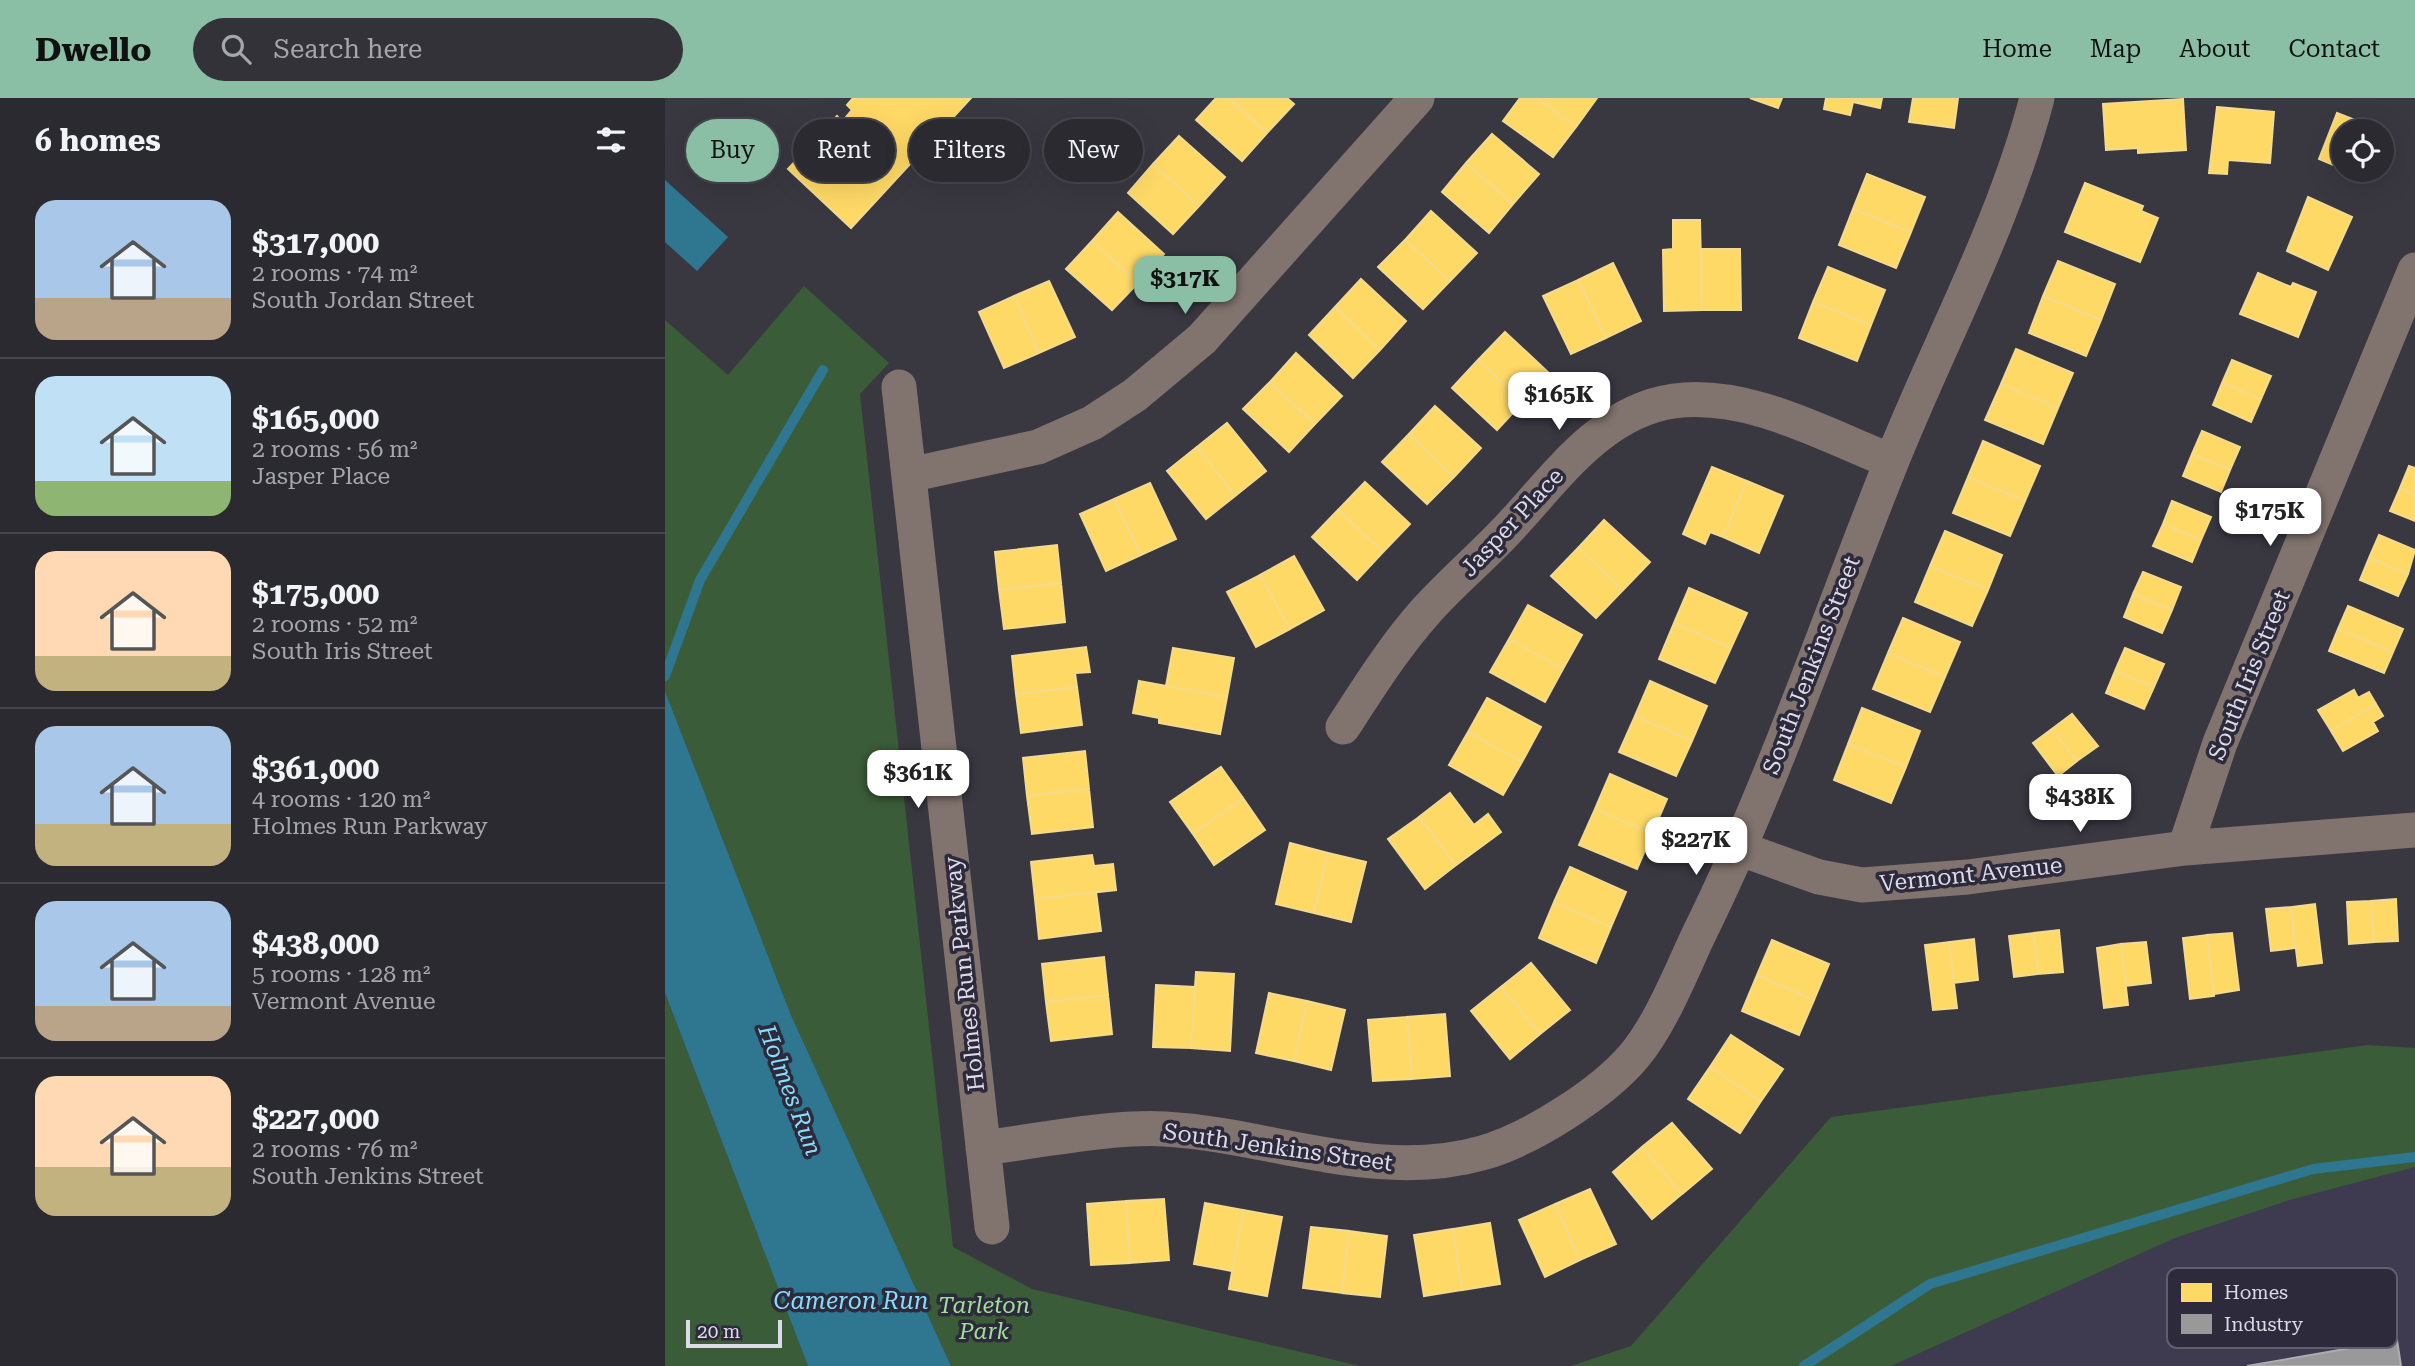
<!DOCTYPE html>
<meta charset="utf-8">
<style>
body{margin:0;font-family:"Roboto Serif",serif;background:#333239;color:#f1f3f6;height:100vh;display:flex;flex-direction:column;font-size:26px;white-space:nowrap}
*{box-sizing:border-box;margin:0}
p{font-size:23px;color:#a6a7ab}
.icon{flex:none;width:38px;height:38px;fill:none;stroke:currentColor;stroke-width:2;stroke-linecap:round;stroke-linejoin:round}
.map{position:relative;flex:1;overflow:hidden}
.drawer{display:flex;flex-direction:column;background:#2b2a31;width:665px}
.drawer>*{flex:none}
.banner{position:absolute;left:21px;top:21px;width:665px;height:63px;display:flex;gap:14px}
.controls{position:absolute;left:1666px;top:21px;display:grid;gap:14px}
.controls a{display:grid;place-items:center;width:63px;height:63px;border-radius:50%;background:#2b2a31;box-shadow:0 7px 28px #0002,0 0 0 2px #47464d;font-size:35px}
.scale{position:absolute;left:21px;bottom:18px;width:96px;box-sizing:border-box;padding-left:7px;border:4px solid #dcdbe7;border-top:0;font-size:19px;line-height:24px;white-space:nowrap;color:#dcdbe7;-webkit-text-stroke:5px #2c2a3b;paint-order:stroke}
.price{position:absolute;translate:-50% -60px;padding:0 16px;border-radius:14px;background:#fff;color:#222;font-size:23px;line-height:46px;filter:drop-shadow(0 2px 4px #0008)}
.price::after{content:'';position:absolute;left:50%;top:42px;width:21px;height:16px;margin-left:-10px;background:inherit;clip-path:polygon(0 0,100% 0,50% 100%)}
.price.current{background:#8abfa5;color:#111}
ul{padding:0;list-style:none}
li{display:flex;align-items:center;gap:21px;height:175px;padding:0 35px}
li+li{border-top:2px solid #47464d}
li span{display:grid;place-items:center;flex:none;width:196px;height:140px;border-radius:21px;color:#555}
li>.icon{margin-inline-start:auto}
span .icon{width:84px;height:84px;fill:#fffc;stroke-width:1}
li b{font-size:30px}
h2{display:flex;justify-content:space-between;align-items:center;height:84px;padding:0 35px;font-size:30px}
.tag{padding:0 24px;border-radius:32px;background:#2b2a31;box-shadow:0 7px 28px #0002,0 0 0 2px #47464d;font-size:24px;line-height:63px}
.tag.current{background:#8abfa5;color:#111}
header{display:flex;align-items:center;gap:42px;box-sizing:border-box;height:98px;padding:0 35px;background:#8abfa5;color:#111}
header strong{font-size:33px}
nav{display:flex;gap:38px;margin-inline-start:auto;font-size:24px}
.search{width:490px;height:63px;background:#333239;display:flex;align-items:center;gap:18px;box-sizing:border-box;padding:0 24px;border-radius:38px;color:#a6a7ab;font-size:26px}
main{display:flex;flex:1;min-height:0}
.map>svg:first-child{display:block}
</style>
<header>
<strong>Dwello</strong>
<div class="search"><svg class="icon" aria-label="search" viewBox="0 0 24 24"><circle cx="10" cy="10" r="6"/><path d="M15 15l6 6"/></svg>Search here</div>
<nav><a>Home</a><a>Map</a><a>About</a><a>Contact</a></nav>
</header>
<main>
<section class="drawer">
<h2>6 homes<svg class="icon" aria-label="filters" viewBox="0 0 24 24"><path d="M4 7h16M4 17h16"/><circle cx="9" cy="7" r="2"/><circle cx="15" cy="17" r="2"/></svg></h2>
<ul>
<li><span style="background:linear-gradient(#a9c7e8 70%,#b9a48a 0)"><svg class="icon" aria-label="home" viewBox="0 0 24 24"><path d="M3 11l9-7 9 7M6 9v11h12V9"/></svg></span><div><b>$317,000</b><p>2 rooms · 74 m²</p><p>South Jordan Street</p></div></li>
<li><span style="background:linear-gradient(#bfe0f5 75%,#8fb573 0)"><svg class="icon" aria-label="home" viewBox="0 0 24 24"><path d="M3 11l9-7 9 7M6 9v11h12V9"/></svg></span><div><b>$165,000</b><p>2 rooms · 56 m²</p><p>Jasper Place</p></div></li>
<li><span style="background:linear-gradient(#ffd9b3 75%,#c2b280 0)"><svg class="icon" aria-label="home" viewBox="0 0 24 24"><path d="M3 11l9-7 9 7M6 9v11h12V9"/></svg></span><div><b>$175,000</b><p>2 rooms · 52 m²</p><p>South Iris Street</p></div></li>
<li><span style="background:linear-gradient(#a9c7e8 70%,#c2b280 0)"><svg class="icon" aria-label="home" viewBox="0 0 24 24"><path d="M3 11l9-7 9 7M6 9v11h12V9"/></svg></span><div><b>$361,000</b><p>4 rooms · 120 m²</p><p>Holmes Run Parkway</p></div></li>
<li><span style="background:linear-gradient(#a9c7e8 75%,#b9a48a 0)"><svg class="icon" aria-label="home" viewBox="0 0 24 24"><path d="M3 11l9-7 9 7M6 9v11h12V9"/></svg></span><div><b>$438,000</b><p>5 rooms · 128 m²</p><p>Vermont Avenue</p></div></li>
<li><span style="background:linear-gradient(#ffd9b3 65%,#c2b280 0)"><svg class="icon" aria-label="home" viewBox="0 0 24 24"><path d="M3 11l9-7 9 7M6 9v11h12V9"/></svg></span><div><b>$227,000</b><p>2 rooms · 76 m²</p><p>South Jenkins Street</p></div></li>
</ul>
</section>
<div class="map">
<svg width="1750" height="1268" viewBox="0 0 1750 1268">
<rect width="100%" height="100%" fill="#393841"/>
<path fill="#3e3b51" d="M1750 1069V1268H1226L1510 1140 1625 1102Z"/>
<path fill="#3b5c38" d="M139 188 224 265 195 296 288 1149 367 1191 695 1268H286L126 917 0 593V222L63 277Z
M0 895 143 1268H0Z
M1703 947 1750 950V1069L1625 1102 1510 1140 1226 1268H906L966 1248 1166 1019Z"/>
<path fill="#2f7690" d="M0 82 63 139 32 173 0 144Z
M0 593 126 917 286 1268H143L0 895Z"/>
<path fill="#ffd966" stroke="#f4da8d" stroke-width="2" d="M188 0H306L186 130 123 71 172 18 177 24 187 12 182 7Z
M551 0H564L602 35 577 63 531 22Z
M564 0H622L629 6 602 35Z
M855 0H872L911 29 888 59 838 23Z
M872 0H932L911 29Z
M1085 0H1117L1113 10Z
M1161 0H1217L1215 10 1188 4 1185 17 1159 11Z
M1248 0H1293L1289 30 1244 24Z
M1518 1 1521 52 1473 55V50L1441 52 1438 6Z
M1552 9 1609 14 1605 65 1563 62 1562 76 1544 75Z
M1672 15 1721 34 1717 44V33H1678V71L1654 61Z
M827 36 874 76 848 106 801 65Z
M514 38 560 79 534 108 488 66Z
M801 65 848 106 824 135 777 94Z
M488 66 534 108 508 136 463 95Z
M1202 76 1260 99 1246 134 1188 111Z
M1420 85 1478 108 1476 113 1493 120 1475 164 1400 134Z
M1643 99 1687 119 1663 172 1622 153Z
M1188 111 1246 134 1231 170 1174 147Z
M766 113 812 155 785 183 740 142Z
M453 114 499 156 473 185 427 143Z
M1008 122H1035L1037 212 999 213 998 152 1008 151Z
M740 142 785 183 758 211 713 169Z
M427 143 473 185 447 212 401 171Z
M1036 151H1075L1076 212H1037Z
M1393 163 1450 186 1436 222 1378 198Z
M948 165 976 223 941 240 913 182Z
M1163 169 1220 192 1206 227 1148 204Z
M1593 175 1626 189 1628 185 1651 194 1633 239 1575 216Z
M696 181 741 223 715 252 670 209Z
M913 182 941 240 906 256 878 198Z
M384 183 410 239 374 255 349 198Z
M349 198 374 255 339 270 314 214Z
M1378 198 1436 222 1421 258 1364 235Z
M1148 204 1206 227 1192 263 1134 240Z
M670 209 715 252 688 280 644 237Z
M840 234 885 276 858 304 813 262Z
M1351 251 1408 275 1393 310 1336 286Z
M631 255 677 298 650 326 605 284Z
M813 262 858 304 832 332 787 290Z
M1567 262 1606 278 1596 301 1557 285Z
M605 284 650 326 624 354 578 311Z
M1557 285 1596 301 1586 324 1548 307Z
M1336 286 1393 310 1378 346 1320 322Z
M770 308 816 350 789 379 744 336Z
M562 325 601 373 570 398 532 349Z
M1537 333 1575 349 1565 372 1527 356Z
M744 336 789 379 762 406 717 364Z
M1318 343 1375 368 1360 403 1303 379Z
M532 349 570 398 541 421 502 373Z
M1527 356 1565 372 1556 394 1518 378Z
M1744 368 1750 370V397L1735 390Z
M1047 369 1082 383 1058 439 1045 434 1040 446 1018 436Z
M1303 379 1360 403 1345 438 1288 415Z
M1082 383 1118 398 1094 455 1058 439Z
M700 384 745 426 718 454 673 412Z
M485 385 511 441 476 457 449 401Z
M1735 390 1750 397V423L1725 413Z
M449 401 476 457 441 473 415 416Z
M1507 403 1546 419 1536 442 1498 426Z
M673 412 718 454 692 482 647 439Z
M939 422 985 464 958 492 913 450Z
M1498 426 1536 442 1527 464 1488 448Z
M1280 433 1337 457 1323 492 1265 468Z
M1714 437 1750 452 1743 476 1704 460Z
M392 447 396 485 334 492 330 454Z
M913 450 958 492 931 520 886 478Z
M629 458 659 512 625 531 595 477Z
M1704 460 1743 476 1733 498 1695 482Z
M1265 468 1323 492 1307 528 1250 504Z
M1478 474 1516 489 1507 512 1468 496Z
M595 477 625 531 591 549 562 494Z
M396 485 400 524 339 531 334 492Z
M1024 490 1082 515 1066 550 1009 525Z
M1468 496 1507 512 1497 535 1459 519Z
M863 507 917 537 898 571 844 541Z
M1683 508 1738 531 1728 554 1673 531Z
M1238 520 1295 544 1280 579 1223 555Z
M1009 525 1066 550 1050 585 994 561Z
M1673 531 1728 554 1719 575 1664 553Z
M844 541 898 571 880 604 825 574Z
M421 549 425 574 410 575 412 589 351 596 347 558Z
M508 550 569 560 562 599 501 588Z
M1460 550 1499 566 1489 589 1450 573Z
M1223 555 1280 579 1265 614 1208 591Z
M1450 573 1489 589 1479 611 1441 595Z
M474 583 562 599 555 636 494 625V620L468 615Z
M985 583 1042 608 1027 643 970 618Z
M412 589 417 627 356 635 351 596Z
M1689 592 1693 600 1704 594 1711 606 1666 633 1653 612Z
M822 600 876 629 857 664 803 634Z
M1711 606 1718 618 1708 624 1713 633 1678 653 1666 633Z
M1197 610 1255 633 1241 669 1183 646Z
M1407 616 1433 648 1412 663 1387 631Z
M970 618 1027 643 1011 678 954 654Z
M1387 631 1412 663 1393 678 1368 645Z
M803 634 857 664 838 697 784 667Z
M1183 646 1241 669 1226 705 1169 682Z
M420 653 424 691 362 698 358 660Z
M556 669 578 700 528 736 505 704Z
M945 676 1002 701 987 736 930 711Z
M424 691 428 729 367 736 362 698Z
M785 695 809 727 823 716 836 734 791 767 754 719Z
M578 700 600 732 549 767 528 736Z
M930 711 987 736 972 771 914 747Z
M754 719 791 767 760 791 723 741Z
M625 745 663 755 649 815 611 806Z
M663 755 701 764 686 824 649 815Z
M427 757 429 768 448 766 451 792 370 801 366 764Z
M905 769 961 794 946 829 889 804Z
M431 794 436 833 374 841 370 801Z
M1731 801 1733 843 1709 844 1706 803Z
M1706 803 1709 844 1684 846 1682 804Z
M889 804 946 829 931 865 874 840Z
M1650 806 1657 865 1633 868 1626 809Z
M1626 809 1630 850 1606 853 1601 811Z
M1394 832 1398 874 1373 876 1369 835Z
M1369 835 1373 876 1349 879 1344 838Z
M1567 835 1574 892 1549 896 1542 837Z
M1542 837 1549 898 1525 901 1518 840Z
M1309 841 1313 882 1289 885 1284 844Z
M1107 842 1164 866 1149 902 1092 877Z
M1284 844 1292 910 1268 912 1260 847Z
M1481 844 1486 885 1461 888 1456 846Z
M1456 846 1463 907 1439 910 1432 850Z
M439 859 443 897 381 904 377 866Z
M866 865 905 912 875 936 836 889Z
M531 874 569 876 565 953 526 950Z
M1092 877 1149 902 1134 937 1077 913Z
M491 887 530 889 526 950 488 949Z
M836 889 875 936 845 961 806 913Z
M604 895 642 903 629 963 591 955Z
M443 897 447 936 386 943 381 904Z
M642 903 680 912 666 972 629 963Z
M780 916 785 978 747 981 742 919Z
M742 919 747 981 708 983 703 922Z
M1066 937 1118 971 1096 1003 1045 969Z
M1045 969 1096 1003 1075 1035 1023 1001Z
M1007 1025 1047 1071 1017 1096 977 1049Z
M977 1049 1017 1096 987 1121 948 1074Z
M925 1091 951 1146 915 1162 890 1106Z
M499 1101 504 1162 465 1165 461 1103Z
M461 1103 465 1165 426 1167 422 1106Z
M540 1105 578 1112 567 1173 529 1166Z
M890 1106 915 1162 880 1179 854 1122Z
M578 1112 617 1119 602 1198 564 1191Z
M825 1125 835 1186 797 1192 788 1131Z
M646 1129 684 1133 677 1195 638 1190Z
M788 1131 797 1192 759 1198 749 1137Z
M684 1133 722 1138 715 1199 677 1195Z"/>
<path fill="#999" stroke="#adadb0" stroke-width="2" d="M1732 1242 1736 1268H1582Z"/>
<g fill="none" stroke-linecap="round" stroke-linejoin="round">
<path stroke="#2f7690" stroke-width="10" d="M0 578 35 482 158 272
M1139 1268 1265 1186 1648 1071 1750 1059"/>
<path stroke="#81736e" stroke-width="35" d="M234 289 327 1129
M244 377 373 349 427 325 470 297 537 241 752 0
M678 629C704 589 729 549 761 513 787 484 817 459 844 430 890 381 936 313 1009 303 1083 293 1160 337 1226 363
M1520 750 1555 645 1750 172
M1076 751 1154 779 1197 787 1303 779 1520 750 1750 732
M318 1050C373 1043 446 1028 500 1031 606 1037 711 1085 817 1055 864 1042 937 996 969 958 996 926 1016 874 1034 836 1108 686 1162 525 1224 370 1273 246 1338 130 1372 0"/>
</g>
<g text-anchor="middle" stroke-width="7" stroke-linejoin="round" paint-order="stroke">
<g font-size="23" fill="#dcdbe7" stroke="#2c2a3b">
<text transform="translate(847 424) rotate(-47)" y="8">Jasper Place</text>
<text transform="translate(1146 567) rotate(-69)" y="8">South Jenkins Street</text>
<text transform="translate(1584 577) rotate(-68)" y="8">South Iris Street</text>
<text transform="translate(1306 776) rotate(-6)" y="8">Vermont Avenue</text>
<text transform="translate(299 876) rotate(-96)" y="8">Holmes Run Parkway</text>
<text transform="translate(613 1049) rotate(8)" y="8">South Jenkins Street</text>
</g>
<g font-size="23" font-style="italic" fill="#a0df98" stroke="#2c2a3b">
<text x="319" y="1215">Tarleton<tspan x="319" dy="26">Park</tspan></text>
</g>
<g font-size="24" font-style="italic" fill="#88dcfd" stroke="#2c2a3b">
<text transform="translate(125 992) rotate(69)" y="8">Holmes Run</text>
<text x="186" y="1211">Cameron Run</text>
</g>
</g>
<rect x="1502" y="1170" width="230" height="80" rx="10" fill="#2c2a3b" stroke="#615f6f" stroke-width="2"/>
<rect x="1516" y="1185" width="31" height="19" fill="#ffd966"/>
<rect x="1516" y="1216" width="31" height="20" fill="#999"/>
<g font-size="19" fill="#dcdbe7">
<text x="1559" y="1201">Homes</text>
<text x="1559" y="1233">Industry</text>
</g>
</svg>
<div class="controls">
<a><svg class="icon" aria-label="locate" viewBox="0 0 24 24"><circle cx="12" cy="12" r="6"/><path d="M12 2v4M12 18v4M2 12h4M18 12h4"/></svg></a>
</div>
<div class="scale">20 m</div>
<b class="price current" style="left:520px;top:218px">$317K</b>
<b class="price" style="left:894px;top:334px">$165K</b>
<b class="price" style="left:1605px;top:450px">$175K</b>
<b class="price" style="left:253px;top:712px">$361K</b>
<b class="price" style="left:1415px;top:736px">$438K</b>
<b class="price" style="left:1031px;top:779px">$227K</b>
<div class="banner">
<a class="tag current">Buy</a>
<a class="tag">Rent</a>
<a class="tag">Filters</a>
<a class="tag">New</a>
</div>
</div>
</main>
